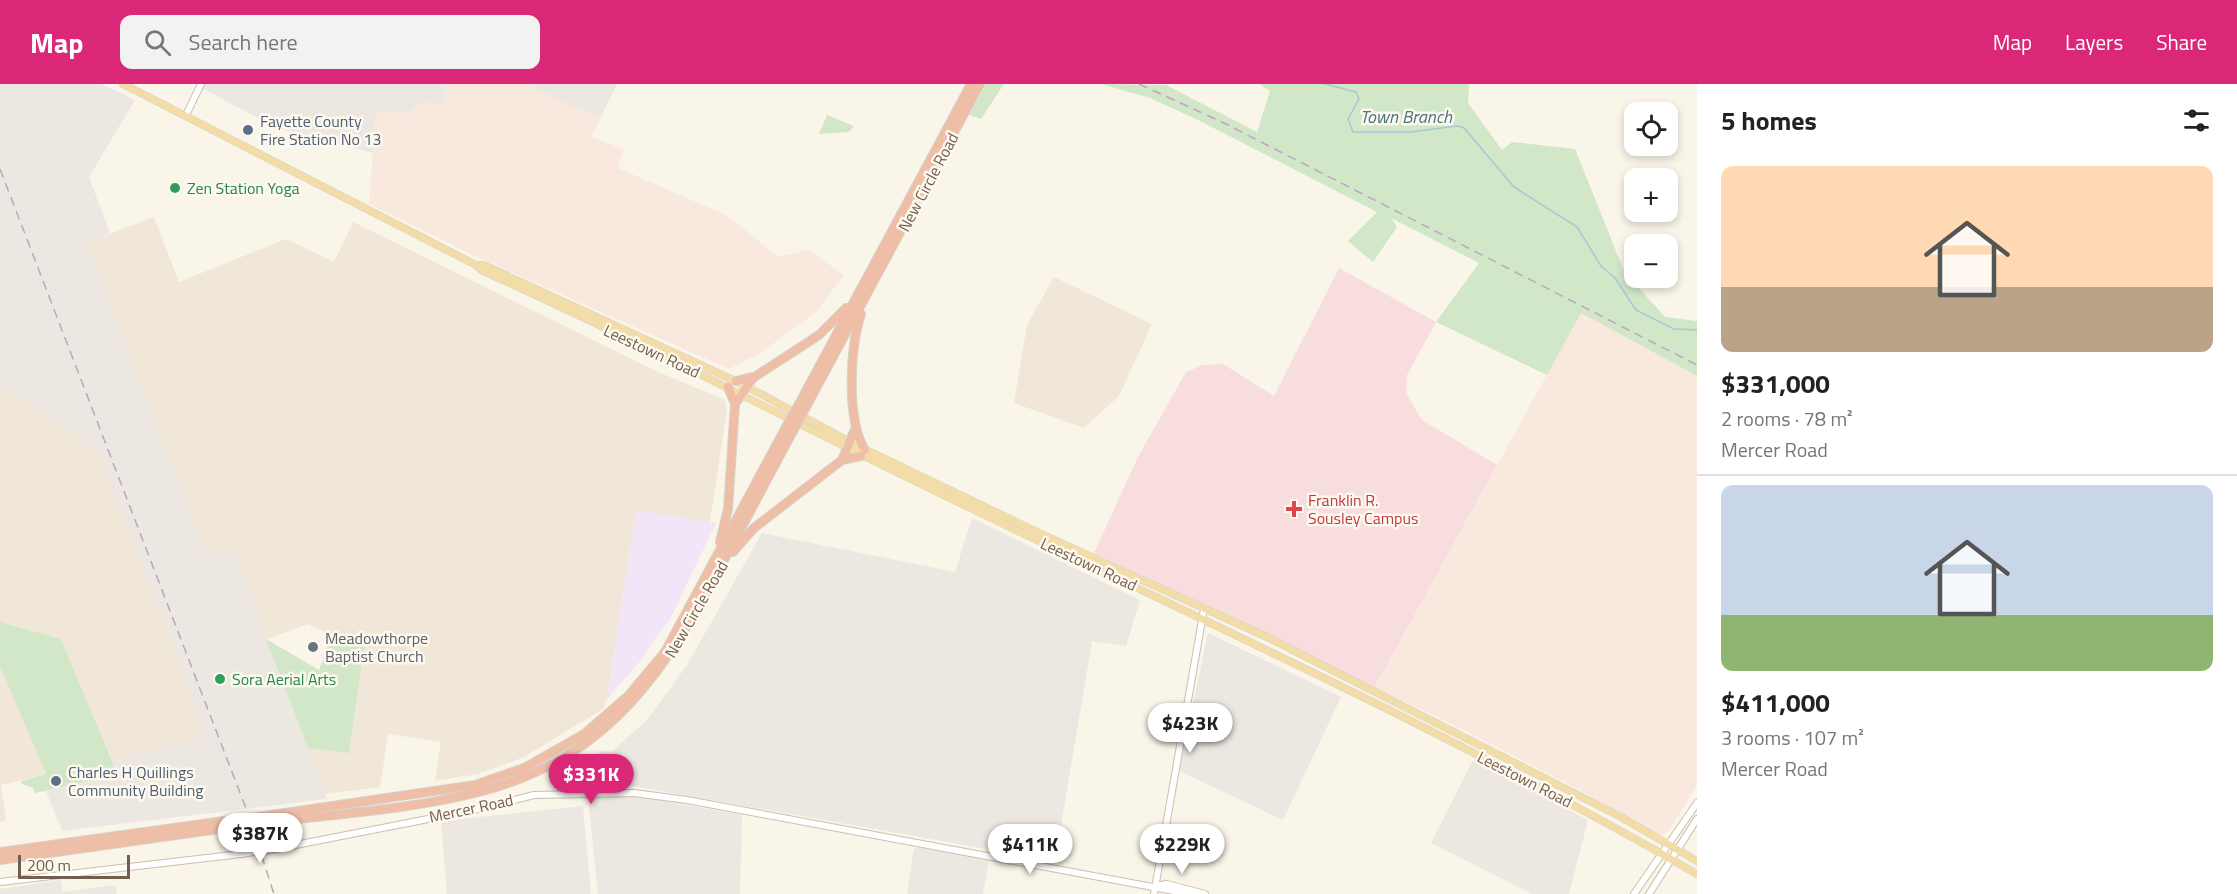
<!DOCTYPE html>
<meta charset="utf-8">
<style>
body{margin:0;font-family:"Titillium Web",sans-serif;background:#f2f2f2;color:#222;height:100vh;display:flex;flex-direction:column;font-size:22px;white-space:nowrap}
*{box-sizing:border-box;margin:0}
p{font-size:20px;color:#767676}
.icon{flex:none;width:33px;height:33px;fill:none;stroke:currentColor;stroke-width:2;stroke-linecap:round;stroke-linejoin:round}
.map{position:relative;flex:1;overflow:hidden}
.details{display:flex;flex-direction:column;background:#fff;width:540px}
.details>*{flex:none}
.tools{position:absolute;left:1624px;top:18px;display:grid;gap:12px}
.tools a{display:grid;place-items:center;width:54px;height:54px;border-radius:12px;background:#fff;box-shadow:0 3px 9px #0003;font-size:30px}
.scale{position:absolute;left:18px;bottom:15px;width:112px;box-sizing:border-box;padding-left:6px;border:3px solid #725e4f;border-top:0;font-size:16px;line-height:21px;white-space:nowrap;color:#725e4f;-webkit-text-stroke:4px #fdf9ef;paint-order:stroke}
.price{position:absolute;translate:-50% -51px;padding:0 14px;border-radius:21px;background:#fff;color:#222;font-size:20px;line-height:39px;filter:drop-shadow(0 2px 3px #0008)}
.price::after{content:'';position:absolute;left:50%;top:36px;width:18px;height:14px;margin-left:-9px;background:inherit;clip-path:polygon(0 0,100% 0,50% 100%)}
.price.active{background:#db2777;color:#fff}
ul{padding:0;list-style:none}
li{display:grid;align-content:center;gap:12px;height:318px;padding:0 24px}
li+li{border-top:2px solid #e0e0e0}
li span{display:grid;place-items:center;height:186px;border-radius:12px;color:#555}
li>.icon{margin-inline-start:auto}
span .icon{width:108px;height:108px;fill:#fffc;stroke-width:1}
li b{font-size:26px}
h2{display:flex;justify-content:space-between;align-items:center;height:72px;padding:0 24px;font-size:26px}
header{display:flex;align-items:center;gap:36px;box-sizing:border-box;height:84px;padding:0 30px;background:#db2777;color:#fff}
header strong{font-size:28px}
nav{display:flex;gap:33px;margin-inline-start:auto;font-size:21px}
.search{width:420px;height:54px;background:#f2f2f2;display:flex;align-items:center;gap:15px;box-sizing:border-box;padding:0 21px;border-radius:12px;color:#767676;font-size:22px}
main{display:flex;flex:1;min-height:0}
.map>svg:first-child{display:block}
</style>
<header>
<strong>Map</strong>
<div class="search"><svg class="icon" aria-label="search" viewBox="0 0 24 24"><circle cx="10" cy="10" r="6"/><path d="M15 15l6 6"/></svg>Search here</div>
<nav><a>Map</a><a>Layers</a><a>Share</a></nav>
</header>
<main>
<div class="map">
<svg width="1697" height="810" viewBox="0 0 1697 810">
<rect width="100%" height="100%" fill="#faf5e9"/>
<path fill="#f1e7d8" d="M154 133 179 198 286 155 334 178 353 138 656 287 725 316 727 325 710 438 636 427 607 615 603 625 524 673 478 690 435 697 441 658 388 650 380 703 325 710 308 664 349 668 365 558 331 552 309 540 266 555 234 464 208 474 86 159Z
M1054 193 1152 240 1119 312 1084 344 1014 319 1027 241Z
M0 300 99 370 207 652 112 676 61 555 0 538Z
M0 582 46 690 1 701 6 736 0 738Z"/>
<path fill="#f9e8de" d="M446 0H524L600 35 591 53 624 65 618 84 728 132 778 173 809 166 844 191 816 228 762 268 729 285 471 170 369 120 376 27 410 29 422 18 444 20Z
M1581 229 1697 292V701L1668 748 1660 751 1574 703 1434 631 1374 604Z"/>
<path fill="#ece7e1" d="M0 0H101L135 16 89 93 110 149 86 159 208 474 234 464 327 715 62 747 46 707 118 691 112 676 207 652 99 370 0 300Z
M195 0H446L444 20 422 18 410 29 376 27 373 69 274 43Z
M524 0H617L600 35Z
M972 434 1140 516 1126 562 1092 557 1055 777 627 701 626 704 591 705 599 667 611 668 647 636 687 581 762 449 955 488Z
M1208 549 1341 613 1283 736 1179 687Z
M1473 676 1588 736 1569 810H1532L1431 759Z
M637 712 742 731 740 810H598L588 713Z
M583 722 591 810H447L441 737Z
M920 763 989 775 983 810H907L914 765Z
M61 796 62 808 115 801 117 810H0V805Z"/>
<path fill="#f2e5f7" d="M636 426 716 439 670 535 646 567 647 569 607 615Z"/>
<path fill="#f7ddde" d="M1339 184 1436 238 1407 291 1406 309 1422 336 1497 381 1374 604 1094 469 1138 373 1186 288 1203 281 1223 280 1274 312Z"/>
<path fill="#d2e7c8" d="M986 0H1004L981 35 969 31Z
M1101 0 1166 1 1257 48 1270 7 1259 0H1469L1468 19 1502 66 1512 58 1575 65 1624 187 1665 233 1697 237V292L1581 229 1547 291 1436 238 1479 179 1391 134 1397 143 1373 178 1348 157 1377 128 1198 36 1150 14Z
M827 31 854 42 849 48 819 50Z
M0 538 61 555 118 691 35 709 33 704 22 700 21 697 46 690 0 582Z
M331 552 365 558 349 669 308 664 266 555 319 586Z"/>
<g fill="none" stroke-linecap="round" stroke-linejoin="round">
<path stroke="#a6c9d3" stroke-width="1.5" d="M1325 0 1356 8 1359 15 1348 35 1353 48H1411L1457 42 1464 44 1514 103 1577 143 1601 182 1615 194 1636 226 1674 245 1697 246"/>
<defs>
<path id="secondary" d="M186 31 201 0
M275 765 474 726 534 711 634 709 687 716 1190 810
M0 798 241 770
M1156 802 1167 800 1205 810
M1154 810 1204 525
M1634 810 1697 719
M1649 810 1697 735"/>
<path id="primary" d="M123 0 476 181 481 186C646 260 804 344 966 422 1212 541 1460 653 1697 790
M476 181H484L746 302 850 358 1035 447 1269 554 1621 733 1697 777"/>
<path id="highway" d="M861 230C850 264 846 335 865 366
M736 297 752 293
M735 320 753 294 819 251 846 224
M799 320 971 0
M806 323 980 0
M842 376 855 345
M720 458 728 425 735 320 728 303
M733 468 754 444 842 376 861 372
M264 732 475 701 524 684 584 650 628 612 665 568 786 343
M267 739C335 730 413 725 479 708 614 673 668 582 729 467 750 427 772 387 793 347
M0 768 231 736
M0 776 233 743"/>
</defs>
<use href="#secondary" stroke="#cebead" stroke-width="8"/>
<use href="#primary" stroke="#d8d2ce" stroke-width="8"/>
<use href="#highway" stroke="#d8d2ce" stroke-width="10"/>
<use href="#secondary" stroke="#fff" stroke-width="6"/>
<use href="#primary" stroke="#f2dca8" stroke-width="7"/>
<use href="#highway" stroke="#eebea6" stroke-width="8"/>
<path stroke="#b9a7c4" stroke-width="1.5" stroke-dasharray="9 6" stroke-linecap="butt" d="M1139 0 1222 38 1697 281
M0 85 247 727 274 810"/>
<defs>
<path id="secondary-bridge" d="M241 770 275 765"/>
<path id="highway-bridge" d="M786 343 799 320
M793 347 806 323
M231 736 264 732
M233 743 267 739"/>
</defs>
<use href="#secondary-bridge" stroke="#cebead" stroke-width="8" stroke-linecap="butt"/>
<use href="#highway-bridge" stroke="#d8d2ce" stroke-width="10" stroke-linecap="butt"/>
<use href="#secondary-bridge" stroke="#fff" stroke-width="6"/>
<use href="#highway-bridge" stroke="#eebea6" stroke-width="8"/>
</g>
<g fill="#5c6f8a" stroke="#fdf9ef" stroke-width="2">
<circle cx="248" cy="46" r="6"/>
<circle cx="56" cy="697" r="6"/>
</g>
<g fill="#2e9e5b" stroke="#fdf9ef" stroke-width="2">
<circle cx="175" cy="104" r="6"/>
<circle cx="220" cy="595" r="6"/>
</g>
<path fill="#e0444e" stroke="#fdf9ef" stroke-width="2" d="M1291 416h6v6h6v6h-6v6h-6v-6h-6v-6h6z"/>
<circle fill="#6b7280" stroke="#fdf9ef" stroke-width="2" cx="313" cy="563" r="6"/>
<g text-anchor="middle" stroke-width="5" stroke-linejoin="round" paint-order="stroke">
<g font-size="16" fill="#4e5e75" stroke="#fdf9ef" text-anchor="start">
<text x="260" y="43">Fayette County<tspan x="260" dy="18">Fire Station No 13</tspan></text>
<text x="68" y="694">Charles H Quillings<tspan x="68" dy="18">Community Building</tspan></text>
</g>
<g font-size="16" fill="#725e4f" stroke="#fdf9ef">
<text transform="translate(928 98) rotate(-62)" y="6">New Circle Road</text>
<text transform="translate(652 267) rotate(25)" y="6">Leestown Road</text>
<text transform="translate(1089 480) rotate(25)" y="6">Leestown Road</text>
<text transform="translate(696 525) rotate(-60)" y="6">New Circle Road</text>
<text transform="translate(1525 695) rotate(27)" y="6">Leestown Road</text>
<text transform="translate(471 724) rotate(-12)" y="6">Mercer Road</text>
</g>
<g font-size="16" fill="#27864d" stroke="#fdf9ef" text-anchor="start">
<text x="187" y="110">Zen Station Yoga</text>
<text x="232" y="601">Sora Aerial Arts</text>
</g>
<g font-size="16" fill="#be3a42" stroke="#fdf9ef" text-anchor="start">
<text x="1308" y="422">Franklin R.<tspan x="1308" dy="18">Sousley Campus</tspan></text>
</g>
<g font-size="16" fill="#5b616d" stroke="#fdf9ef" text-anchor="start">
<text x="325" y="560">Meadowthorpe<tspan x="325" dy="18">Baptist Church</tspan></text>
</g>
<g font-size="18" font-style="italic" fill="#4b7583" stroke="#fdf9ef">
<text x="1406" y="39">Town Branch</text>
</g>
</g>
</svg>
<div class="tools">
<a><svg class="icon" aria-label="locate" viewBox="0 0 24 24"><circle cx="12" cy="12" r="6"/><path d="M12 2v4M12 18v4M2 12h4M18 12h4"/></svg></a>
<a>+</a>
<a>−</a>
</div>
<div class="scale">200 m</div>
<b class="price" style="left:1190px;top:670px">$423K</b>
<b class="price active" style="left:591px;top:721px">$331K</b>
<b class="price" style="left:260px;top:780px">$387K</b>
<b class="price" style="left:1030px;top:791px">$411K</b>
<b class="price" style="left:1182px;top:791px">$229K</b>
</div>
<section class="details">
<h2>5 homes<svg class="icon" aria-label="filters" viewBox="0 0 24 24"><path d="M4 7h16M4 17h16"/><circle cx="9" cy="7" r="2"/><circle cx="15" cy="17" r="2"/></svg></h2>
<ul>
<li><span style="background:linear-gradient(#ffd9b3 65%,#b9a48a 0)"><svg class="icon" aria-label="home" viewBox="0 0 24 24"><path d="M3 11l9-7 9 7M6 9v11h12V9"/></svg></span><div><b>$331,000</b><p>2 rooms · 78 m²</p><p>Mercer Road</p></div></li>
<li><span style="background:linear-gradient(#c9d6e8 70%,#8fb573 0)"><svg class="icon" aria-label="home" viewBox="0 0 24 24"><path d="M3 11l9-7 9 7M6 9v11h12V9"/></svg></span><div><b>$411,000</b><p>3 rooms · 107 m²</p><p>Mercer Road</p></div></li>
</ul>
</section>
</main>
